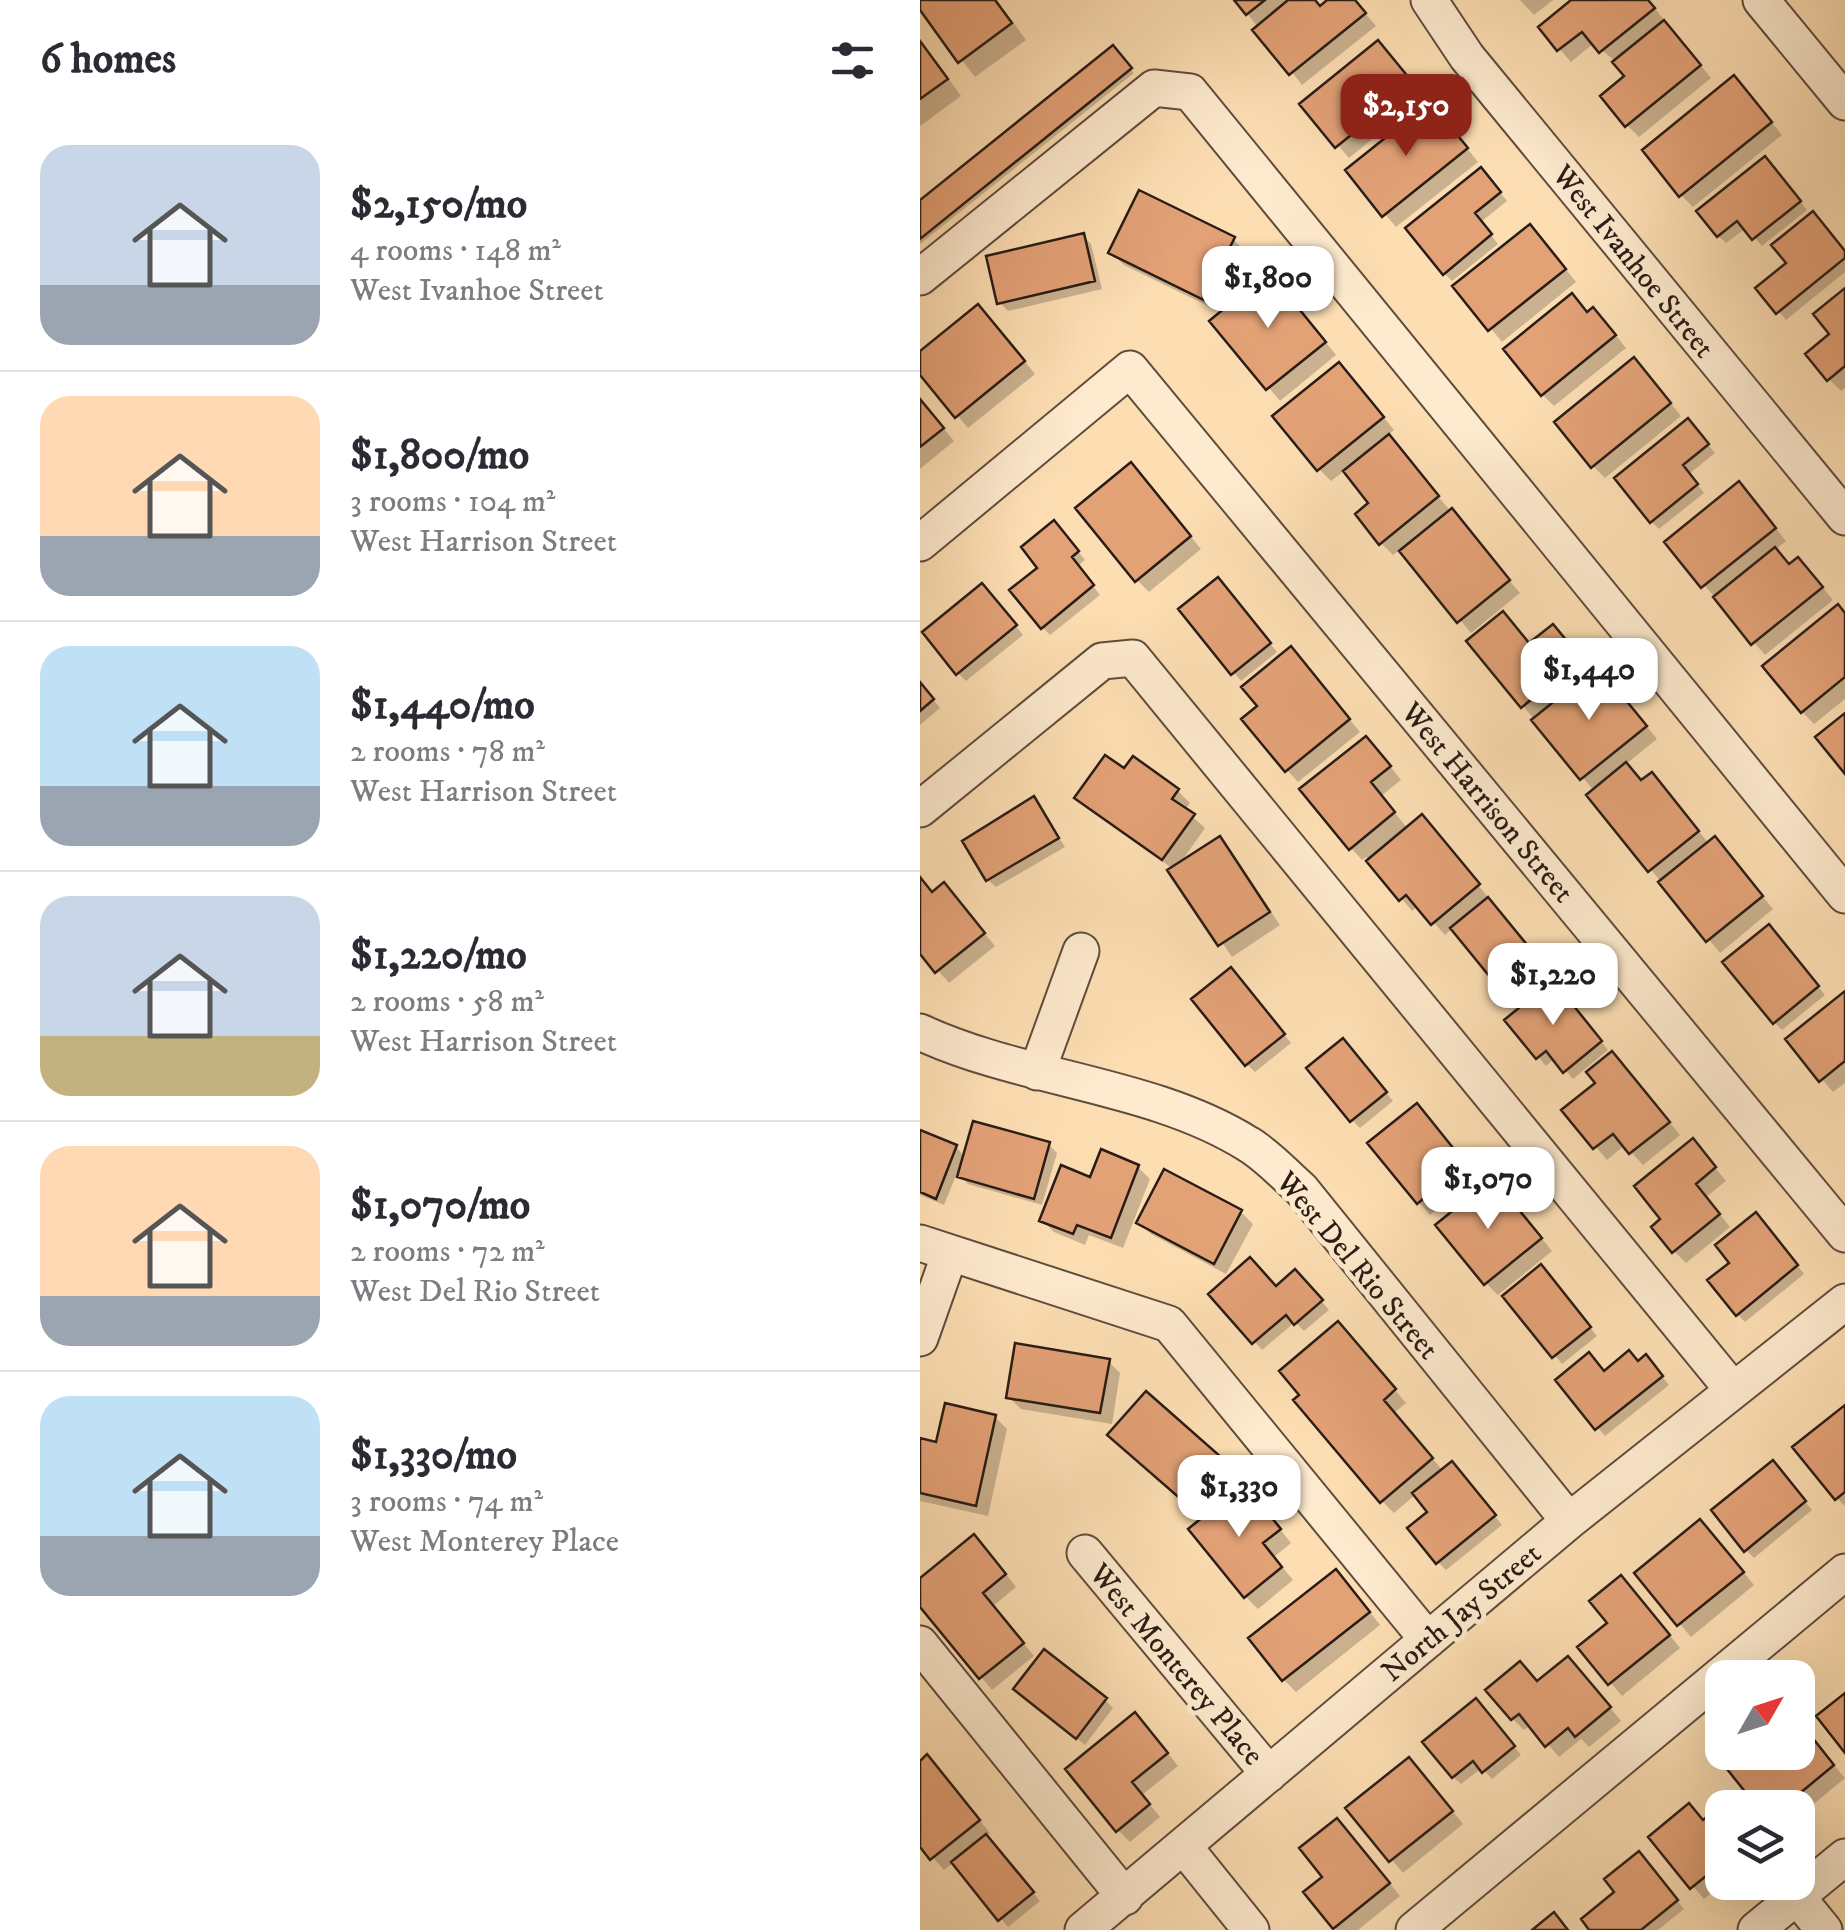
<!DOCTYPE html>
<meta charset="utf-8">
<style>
body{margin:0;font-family:"IM FELL DW Pica",serif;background:#f2f2f3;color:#2b2b33;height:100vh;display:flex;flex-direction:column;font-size:38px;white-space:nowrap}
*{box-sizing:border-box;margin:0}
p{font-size:32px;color:#7c7c81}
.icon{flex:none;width:55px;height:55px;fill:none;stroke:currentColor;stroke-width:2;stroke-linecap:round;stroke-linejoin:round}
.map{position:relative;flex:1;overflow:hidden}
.panel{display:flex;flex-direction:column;background:#fff;width:920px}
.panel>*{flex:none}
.needle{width:65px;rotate:51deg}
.tools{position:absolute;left:785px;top:1660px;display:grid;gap:20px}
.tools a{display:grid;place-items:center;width:110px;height:110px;border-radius:20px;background:#fff;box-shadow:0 10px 40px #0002;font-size:50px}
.price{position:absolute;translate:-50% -85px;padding:0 22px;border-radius:20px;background:#fff;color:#222;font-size:32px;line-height:65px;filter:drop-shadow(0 2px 5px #0008)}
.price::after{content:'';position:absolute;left:50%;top:60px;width:30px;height:22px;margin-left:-15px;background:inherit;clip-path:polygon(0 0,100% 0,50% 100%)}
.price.on{background:#8f2418;color:#fff}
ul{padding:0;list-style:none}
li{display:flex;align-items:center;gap:30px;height:250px;padding:0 40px}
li+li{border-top:2px solid #e1e1e2}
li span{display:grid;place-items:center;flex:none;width:280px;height:200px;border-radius:30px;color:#555}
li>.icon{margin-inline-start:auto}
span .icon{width:120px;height:120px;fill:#fffc;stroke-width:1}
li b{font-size:42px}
h2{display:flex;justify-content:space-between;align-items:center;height:120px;padding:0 40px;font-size:42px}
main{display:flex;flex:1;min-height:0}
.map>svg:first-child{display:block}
</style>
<main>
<section class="panel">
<h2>6 homes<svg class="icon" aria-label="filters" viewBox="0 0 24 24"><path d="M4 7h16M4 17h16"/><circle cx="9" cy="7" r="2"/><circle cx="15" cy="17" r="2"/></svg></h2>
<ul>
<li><span style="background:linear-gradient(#c9d6e8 70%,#9aa5b1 0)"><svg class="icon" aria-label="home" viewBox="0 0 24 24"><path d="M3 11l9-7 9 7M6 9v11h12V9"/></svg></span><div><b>$2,150/mo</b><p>4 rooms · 148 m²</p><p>West Ivanhoe Street</p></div></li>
<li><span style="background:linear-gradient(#ffd9b3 70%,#9aa5b1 0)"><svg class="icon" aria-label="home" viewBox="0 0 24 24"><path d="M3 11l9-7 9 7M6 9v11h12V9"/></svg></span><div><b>$1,800/mo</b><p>3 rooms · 104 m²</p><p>West Harrison Street</p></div></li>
<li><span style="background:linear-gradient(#bfe0f5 70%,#9aa5b1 0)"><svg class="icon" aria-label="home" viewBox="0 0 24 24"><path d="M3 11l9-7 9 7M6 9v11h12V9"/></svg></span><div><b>$1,440/mo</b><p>2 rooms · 78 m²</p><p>West Harrison Street</p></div></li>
<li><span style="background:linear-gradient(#c9d6e8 70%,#c2b280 0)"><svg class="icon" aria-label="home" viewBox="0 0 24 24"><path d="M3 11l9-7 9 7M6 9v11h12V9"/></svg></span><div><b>$1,220/mo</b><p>2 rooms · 58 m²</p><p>West Harrison Street</p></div></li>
<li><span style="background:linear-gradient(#ffd9b3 75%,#9aa5b1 0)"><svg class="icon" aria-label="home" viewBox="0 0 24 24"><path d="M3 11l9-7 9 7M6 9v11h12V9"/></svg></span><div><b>$1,070/mo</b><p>2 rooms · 72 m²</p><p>West Del Rio Street</p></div></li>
<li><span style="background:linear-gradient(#bfe0f5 70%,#9aa5b1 0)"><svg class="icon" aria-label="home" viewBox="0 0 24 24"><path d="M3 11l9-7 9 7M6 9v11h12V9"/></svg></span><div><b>$1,330/mo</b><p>3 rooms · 74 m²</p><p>West Monterey Place</p></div></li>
</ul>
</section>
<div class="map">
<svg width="925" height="1930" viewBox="0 0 925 1930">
<rect width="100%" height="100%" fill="#fddeb3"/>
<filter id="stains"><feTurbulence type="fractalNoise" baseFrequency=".002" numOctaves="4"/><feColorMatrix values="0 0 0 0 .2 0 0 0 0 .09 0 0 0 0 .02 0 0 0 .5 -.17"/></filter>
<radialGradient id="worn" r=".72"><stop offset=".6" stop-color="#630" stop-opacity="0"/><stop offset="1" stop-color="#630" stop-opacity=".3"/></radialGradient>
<path fill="#0003" d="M0 0H77L106 40 55 77 0 6Z
M317 0H395L401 8 411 0H434L456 26 382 85Z
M600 0H633L614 15Z
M655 0H728L791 78 719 137 707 125 708 77 695 61 674 43 651 62 621 28Z
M0 39 41 96 0 126Z
M193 48 214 73 0 244V203Z
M470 55 504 97 429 158 383 104Z
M826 90 862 135 773 207 761 195Z
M522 117 558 162 476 227 428 171Z
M853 167 887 210 842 246 826 228 806 243 798 236Z
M569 178 587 201 561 222 578 244 532 281 524 273Z
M163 236 171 244 182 289 88 311 80 303Z
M313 239 325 251 296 310 204 265 192 253Z
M622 239 656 282 582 342 536 286Z
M925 252V272L866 320 839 288 869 264Z
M361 287 416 355 360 401 293 321Z
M925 291V388L921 391 909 379 913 334Z
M668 314 685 322 706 348 634 406 622 394Z
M70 319 115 374 48 428 0 371V354Z
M726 373 761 416 685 478 673 466Z
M431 377 474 430 467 436 600 593 551 633 481 549 473 555 461 543 452 503 425 470 411 481 399 469Z
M0 400 34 441 0 469Z
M775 429 795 453 769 474 784 493 739 529 731 521Z
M223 478 281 549 229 592 217 580Z
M830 496 866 541 855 550 870 567 890 572 913 600 845 655 747 542Z
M142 531 165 560 158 566 180 595 130 635 122 627 121 568Z
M305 588 357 652 321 681 262 610Z
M70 594 103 635 46 681 38 673Z
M925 614V699L894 724 882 712Z
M645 639 673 673 690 681 737 739 706 764 723 782 743 787 789 844 806 852 853 909 800 953 669 795 674 791 603 706 610 646Z
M382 662 440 732 378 782 367 770 341 707Z
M0 683 20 708 0 725Z
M458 751 481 780 461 796 488 829H514L623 967 589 994 533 928 525 935 499 906 492 911 446 857 442 860 431 848Z
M213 759 258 791 270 803 265 810 285 828 259 865 300 839 360 925 312 957 253 869 158 798 204 772Z
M113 799 145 847 76 887 68 880Z
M0 879 13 894 35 898 75 946 29 983 0 950Z
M856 935 905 995 862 1030 854 1022Z
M318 978 371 1043 335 1072 327 1064Z
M640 991 688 1050 653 1079 635 1058 626 1066 587 1020Z
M925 994V1083L913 1092 868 1040Z
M431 1049 473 1101 440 1128 432 1120Z
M704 1066 760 1135 723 1165 705 1145 687 1160 645 1110Z
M508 1118 556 1178 510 1215 451 1144Z
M0 1133 36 1147 45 1157 129 1145 137 1153 122 1205 48 1184 37 1173 24 1205 0 1195Z
M784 1154 806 1181 786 1197 810 1227 766 1263 754 1251 744 1219Z
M218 1167 230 1179 203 1248 169 1235 165 1245 134 1232 122 1220Z
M245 1173 321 1212 333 1224 306 1274 231 1234 219 1222Z
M585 1193 632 1251 578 1295 566 1283Z
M844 1223 884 1274 825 1322 817 1314 813 1263Z
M628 1276 677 1336 642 1364 586 1296Z
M383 1280 409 1310 384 1331 375 1322 342 1350 292 1294 356 1289Z
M429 1336 486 1403 474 1413 523 1471 539 1472 582 1525 526 1570 518 1562 511 1512 496 1494 474 1513 462 1501Z
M188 1361 200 1373 192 1424 101 1409 89 1397Z
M719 1363 733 1365 749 1385 685 1436 638 1380Z
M925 1408V1506L917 1498Z
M75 1417 87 1429 68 1516 0 1501V1441L18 1445Z
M203 1447 299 1459 311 1470 276 1511Z
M860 1471 892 1510 834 1558 826 1550Z
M336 1499 371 1543 354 1557 373 1580 338 1609 326 1597Z
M792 1534 834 1585 771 1637 717 1573Z
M66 1549 96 1587 73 1606 114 1656 72 1690 0 1603V1581Z
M428 1584 460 1625 376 1692 364 1680Z
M713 1590 760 1648 702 1696 661 1648 691 1623Z
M660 1671 701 1721 669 1747 661 1739 639 1757 611 1725 604 1730 593 1719 618 1683Z
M104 1697 185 1700 193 1708 165 1745Z
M564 1709 601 1755 572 1779 562 1768 541 1784 533 1777Z
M227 1727 258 1766 222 1795 240 1817 210 1842 198 1830Z
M884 1731 925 1778 878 1817V1808H841L878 1752V1736Z
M0 1764 19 1770 70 1833 66 1836 120 1901 88 1927 34 1862 24 1870 0 1843Z
M501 1772 543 1824 483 1873 429 1809Z
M802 1808 805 1882 784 1899 731 1837 784 1823Z
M429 1833 480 1896 438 1930H417L386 1893 406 1877Z
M726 1862 764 1909 738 1930H673L698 1892Z"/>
<path fill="#e3a176" stroke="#291c16" stroke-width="2.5" d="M0 0H75L92 23 38 63 0 10Z
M314 0H345L326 15Z
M368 0H395L400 6 407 0H435L446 13 369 75 332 30Z
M651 0H728L735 8 679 53 662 32 637 51 618 27Z
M744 20 781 65 705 127 680 96 704 76 692 62Z
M458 40 494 84 415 148 379 104Z
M0 41 28 79 0 99Z
M193 45 212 68 0 239V200Z
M814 75 852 122 759 197 722 150Z
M510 102 548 148 462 217 425 170Z
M845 156 881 201 832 240 817 221 797 237 776 211Z
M561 167 581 192 555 213 572 234 523 275 485 228Z
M219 190 315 237 284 300 188 253Z
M893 211 925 251V258L856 314 835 288 866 263 851 245Z
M610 224 646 269 568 331 532 286Z
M164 233 175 281 77 304 66 256Z
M349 272 406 342 346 390 289 321Z
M925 288V366L907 381 885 354 909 334 893 314Z
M652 293 667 312 673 307 696 335 621 396 583 349Z
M58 304 105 361 35 418 0 375V351Z
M714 357 751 403 671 468 634 422Z
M419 362 464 417 397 471 352 416Z
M0 399 24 428 0 447Z
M768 418 789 444 763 465 778 484 730 523 694 478Z
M469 434 519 496 459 545 435 514 448 503 423 471Z
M211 462 271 536 215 582 155 508Z
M819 481 856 528 781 588 744 542Z
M532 508 590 580 537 623 479 551Z
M134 520 159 551 152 557 174 585 121 629 89 590 117 568 101 547Z
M855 547 869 564 878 557 903 587 831 645 793 597Z
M298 577 351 643 311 675 258 609Z
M62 583 97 625 36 675 2 632Z
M918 604 925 613V677L881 713 842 666Z
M583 611 609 643 633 624 661 658 601 708 546 641Z
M371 646 430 719 365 772 321 719 337 706 321 687Z
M678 666 727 726 660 780 611 720Z
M0 682 14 699 0 711Z
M925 713V774L895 737Z
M446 736 471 766 451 782 475 812 429 850 379 789Z
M185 755 204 768 213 756 259 789 252 799 275 814 242 860 154 798Z
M706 762 721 780 732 772 779 831 728 872 666 795Z
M114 796 139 838 66 881 42 841Z
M502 814 560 884 511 925 486 895 479 901 446 861Z
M300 836 350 912 298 946 247 870Z
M795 836 843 896 786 942 738 882Z
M0 877 12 892 24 882 65 933 15 973 0 954Z
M568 897 617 957 579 988 530 928Z
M849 924 899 986 853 1024 802 962Z
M311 967 365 1034 325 1066 271 999Z
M633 980 682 1041 643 1073 626 1051 616 1059 584 1020Z
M925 991V1061L899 1082 865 1039Z
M423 1038 467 1092 430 1122 386 1068Z
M692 1051 750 1122 709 1154 693 1134 673 1149 641 1110 675 1083 666 1072Z
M497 1103 546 1164 497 1204 447 1143Z
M53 1121 130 1142 114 1199 37 1177Z
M0 1130 37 1145 16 1199 0 1192Z
M773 1138 796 1167 776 1184 800 1214 752 1253 731 1227 740 1219 714 1186Z
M181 1149 219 1165 191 1238 157 1225 153 1234 119 1221 141 1165 170 1177Z
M244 1169 322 1210 294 1264 216 1223Z
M573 1178 622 1238 564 1285 515 1225Z
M836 1212 878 1265 816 1316 787 1280 809 1263 795 1245Z
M330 1257 356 1286 375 1269 403 1300 374 1325 366 1315 332 1344 288 1294Z
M621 1264 671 1327 632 1358 582 1296Z
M418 1321 476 1389 464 1400 513 1458 460 1503 373 1400 379 1395 359 1371Z
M95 1343 190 1359 180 1413 86 1398Z
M709 1350 718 1361 726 1354 743 1376 675 1430 635 1380 669 1352 684 1371Z
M226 1391 301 1457 263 1501 187 1435Z
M25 1403 76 1415 56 1506 0 1493V1438L16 1442Z
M925 1405V1492L915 1500 872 1447Z
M853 1460 886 1501 824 1552 791 1510Z
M532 1461 576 1515 516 1564 487 1528 507 1512 492 1493Z
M324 1484 361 1529 343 1543 362 1567 324 1598 268 1529Z
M780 1519 824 1572 757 1626 714 1573Z
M54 1534 86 1574 63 1593 104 1643 59 1679 0 1607V1578Z
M416 1569 450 1612 362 1681 328 1638Z
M701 1575 750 1635 688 1685 657 1647 687 1623 669 1601Z
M124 1649 187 1698 156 1739 93 1689Z
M648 1656 691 1707 655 1737 648 1728 625 1747 599 1714 591 1720 565 1690 600 1661 617 1681Z
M925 1693V1753L896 1716Z
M556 1698 595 1746 562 1773 553 1761 532 1778 502 1742Z
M215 1712 248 1753 212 1782 230 1804 196 1832 145 1769Z
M884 1727 914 1765 862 1808H838L799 1759 807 1752H878V1732Z
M7 1754 60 1820 10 1860 0 1847V1761Z
M489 1757 533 1811 469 1862 425 1808Z
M808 1800 815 1808H802V1863L770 1889 728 1837 769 1803 783 1820Z
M417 1818 470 1883 413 1929 383 1892 402 1877 379 1848Z
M66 1834 114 1892 78 1921 31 1862Z
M719 1851 758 1900 721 1930H669L661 1919 694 1892 684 1879Z
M634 1912 648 1930H612Z"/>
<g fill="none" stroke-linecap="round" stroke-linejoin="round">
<defs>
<path id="minor" d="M509 0 547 57 925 517
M841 0 925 102
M0 277 234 88 270 92 925 895
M0 543 210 369 925 1234
M0 809 182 661 213 658 813 1390
M0 1032C103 1080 232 1084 328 1144 347 1155 364 1174 381 1189L649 1521
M117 1072 161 951
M0 1243 249 1324 508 1640
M0 1338 30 1253
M165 1553 349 1774
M0 1644 205 1897
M265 1848 331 1930
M877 1897 904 1930
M163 1930 649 1521 925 1302
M494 1930 925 1572
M836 1930 925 1857"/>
</defs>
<use href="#minor" stroke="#5e4c3d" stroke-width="39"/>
<use href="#minor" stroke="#feeace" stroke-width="35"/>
</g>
<g text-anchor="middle" stroke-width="10" stroke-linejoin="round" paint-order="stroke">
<g font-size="30" fill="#291c16" stroke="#feeace">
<text transform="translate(714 261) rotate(51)" y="10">West Ivanhoe Street</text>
<text transform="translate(568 802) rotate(50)" y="10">West Harrison Street</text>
<text transform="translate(438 1265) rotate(50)" y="10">West Del Rio Street</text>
<text transform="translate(541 1612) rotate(-40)" y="10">North Jay Street</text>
<text transform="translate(257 1664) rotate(50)" y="10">West Monterey Place</text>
</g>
</g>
<rect width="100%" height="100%" filter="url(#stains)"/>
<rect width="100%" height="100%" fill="url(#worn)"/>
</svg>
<div class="tools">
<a><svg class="needle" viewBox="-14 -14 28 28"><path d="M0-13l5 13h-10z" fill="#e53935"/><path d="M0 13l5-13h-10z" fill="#7c7c81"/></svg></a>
<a><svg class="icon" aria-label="layers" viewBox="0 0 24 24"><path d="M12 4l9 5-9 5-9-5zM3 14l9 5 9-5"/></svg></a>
</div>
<b class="price on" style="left:486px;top:159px">$2,150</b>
<b class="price" style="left:348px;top:331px">$1,800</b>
<b class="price" style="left:669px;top:723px">$1,440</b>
<b class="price" style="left:633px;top:1028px">$1,220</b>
<b class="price" style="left:568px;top:1232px">$1,070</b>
<b class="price" style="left:319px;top:1540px">$1,330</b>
</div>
</main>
